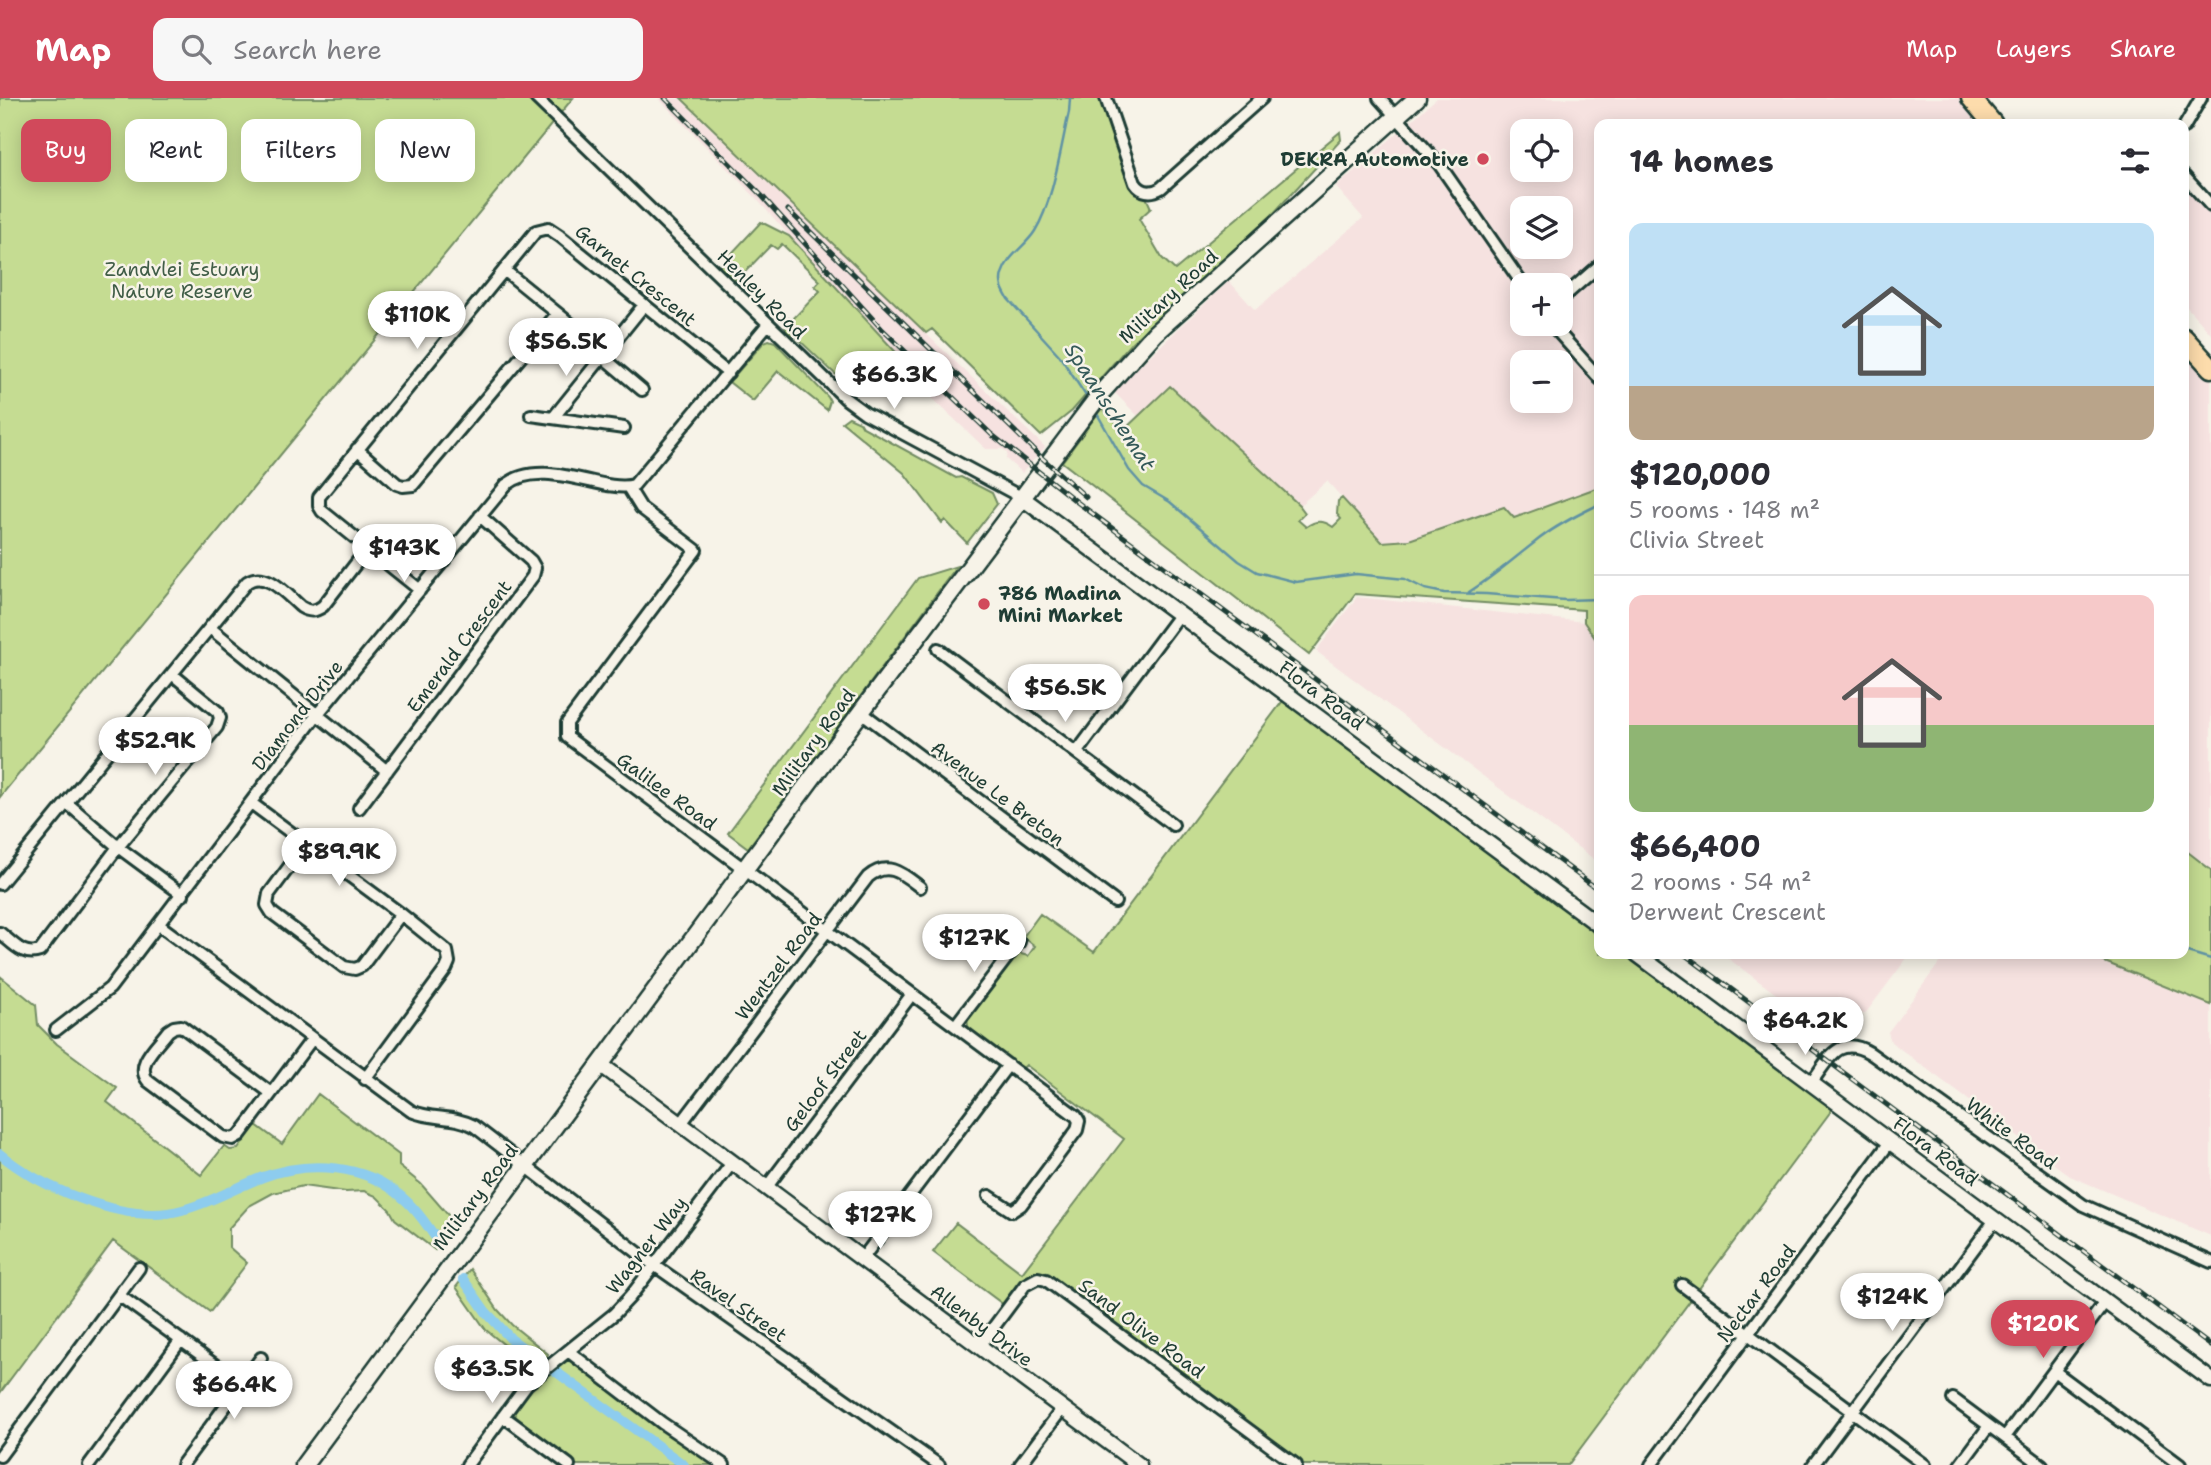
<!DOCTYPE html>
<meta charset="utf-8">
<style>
body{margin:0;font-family:"Shantell Sans",sans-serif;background:#f7f7f7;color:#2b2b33;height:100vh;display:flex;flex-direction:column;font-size:26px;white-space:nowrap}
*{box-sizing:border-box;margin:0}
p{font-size:23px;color:#7c7c81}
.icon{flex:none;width:38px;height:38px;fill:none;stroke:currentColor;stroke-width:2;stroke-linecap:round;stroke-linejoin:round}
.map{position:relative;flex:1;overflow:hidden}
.panel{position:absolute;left:1594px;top:21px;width:595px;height:840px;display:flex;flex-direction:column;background:#fff;border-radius:14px;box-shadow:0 4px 18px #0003}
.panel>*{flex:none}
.banner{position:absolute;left:21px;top:21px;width:665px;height:63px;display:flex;gap:14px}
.fabs{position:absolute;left:1510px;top:21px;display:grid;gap:14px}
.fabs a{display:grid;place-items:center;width:63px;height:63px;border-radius:14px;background:#fff;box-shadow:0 4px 18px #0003;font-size:35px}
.price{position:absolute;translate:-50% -60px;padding:0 16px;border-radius:24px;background:#fff;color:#222;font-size:23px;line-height:46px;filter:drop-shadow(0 2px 4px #0008)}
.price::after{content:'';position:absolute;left:50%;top:42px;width:21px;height:16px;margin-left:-10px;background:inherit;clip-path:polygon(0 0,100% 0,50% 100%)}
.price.on{background:#d1495b;color:#fff}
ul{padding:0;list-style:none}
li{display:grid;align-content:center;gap:14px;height:371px;padding:0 35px}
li+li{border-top:2px solid #e1e1e2}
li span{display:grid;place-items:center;height:217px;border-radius:14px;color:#555}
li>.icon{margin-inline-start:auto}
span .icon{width:126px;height:126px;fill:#fffc;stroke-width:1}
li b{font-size:30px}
h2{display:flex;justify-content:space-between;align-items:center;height:84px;padding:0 35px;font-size:30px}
.pill{padding:0 24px;border-radius:14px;background:#fff;box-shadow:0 4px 18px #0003;font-size:24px;line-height:63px}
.pill.on{background:#d1495b;color:#fff}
header{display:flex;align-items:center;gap:42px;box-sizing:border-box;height:98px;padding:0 35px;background:#d1495b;color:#fff}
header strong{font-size:33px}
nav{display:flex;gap:38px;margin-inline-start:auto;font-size:24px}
.search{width:490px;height:63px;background:#f7f7f7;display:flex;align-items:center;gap:18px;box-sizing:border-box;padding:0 24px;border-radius:14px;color:#7c7c81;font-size:26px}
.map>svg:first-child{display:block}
</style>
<header>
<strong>Map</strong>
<div class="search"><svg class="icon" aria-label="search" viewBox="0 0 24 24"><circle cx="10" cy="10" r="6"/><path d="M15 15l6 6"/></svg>Search here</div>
<nav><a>Map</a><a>Layers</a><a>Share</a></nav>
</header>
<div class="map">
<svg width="2211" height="1367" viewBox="0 0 2211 1367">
<rect width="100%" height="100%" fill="#f7f3e8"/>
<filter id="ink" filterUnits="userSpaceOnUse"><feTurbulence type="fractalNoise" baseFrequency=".0143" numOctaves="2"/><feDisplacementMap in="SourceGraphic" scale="14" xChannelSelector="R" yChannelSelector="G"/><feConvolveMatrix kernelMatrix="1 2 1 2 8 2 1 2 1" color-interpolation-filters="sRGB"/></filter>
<g filter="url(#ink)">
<path fill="#f6e2e0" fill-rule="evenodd" d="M658 0H679L1045 349 1022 375 1006 361 1007 355 1003 351H986L897 267 903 261 866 224 754 98Z
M1437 0H1971L1993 26H1600L1599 389 1514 420 1503 409 1409 442 1382 444 1327 383 1299 408 1170 288 1138 318 1113 293 1229 183 1255 212 1363 120 1336 89ZM1522 33H1561V72H1522ZM1522 110H1561V149H1522ZM1522 187H1561V226H1522ZM1522 264H1561V303H1522Z
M2184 78 2211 108V236L2184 206Z
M2184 240 2211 270V772L2184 751Z
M1357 499 1584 524 1599 546V765L1316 553Z
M1722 856H1910L1865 916 1853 915 1833 938Z
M1946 856H2085L2211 907V1138L2070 1078 1891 944 1888 934Z"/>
<path fill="#c5dc92" stroke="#728c63" stroke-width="2" d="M0 0H573L0 699Z
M681 0H1100L1130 89 1135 95 1146 99 1151 110 1139 121 1162 160 1175 172 1340 34 1341 42 1272 117 1132 244 1072 313 1041 338 932 231 926 235Z
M761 124 789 138 903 262 889 276 873 271 862 261 852 272 860 281 853 283 835 276 794 237 786 234 785 225 788 220 792 222 820 193 815 188 820 183 782 146 777 151 771 147 744 175 746 178 740 182 733 181 719 169Z
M769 242 775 244 828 299 830 303 827 312 778 273 753 303 729 284 764 244Z
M1170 288 1299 407 1305 415 1298 422 1306 429C1316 422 1323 422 1333 429L1341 421 1337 416 1338 403 1342 400 1382 444 1409 442 1504 409 1514 420 1599 389V546L1584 524V512L1355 496 1309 557 1062 364 1102 310 1124 332Z
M849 319 860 324 863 329 956 380 961 379 992 395 997 406 967 445 945 422 942 425 904 375 842 324Z
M957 468 748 750 728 735 918 480Z
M1288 596 1599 828 1600 856H1637L1837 1005 1568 1367H1296L1038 1180H1025L1004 1207 933 1154 956 1125 1022 1175 1124 1041 1026 967 1022 971 972 934 968 928 967 920 1013 859 1018 855 1028 858 1035 848 1023 839 1040 816 1094 854Z
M2184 751 2211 772V907L2085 856H2184Z
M0 878 36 907 38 927 57 946 117 990 107 1004 201 1077 224 1048 230 1052 238 1051 256 1027 282 1046 318 996 399 1057V1068L421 1086 455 1125 435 1152 395 1121 390 1112 376 1098 364 1093 346 1094 303 1088 273 1095 249 1108 229 1130V1149L247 1165 210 1214 113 1143 0 1295Z
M470 1171 498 1212 512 1227 548 1256C546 1264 541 1267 533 1270L486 1232 456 1189Z
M571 1261 721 1367H576L520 1326 514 1315C520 1296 553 1265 571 1261Z"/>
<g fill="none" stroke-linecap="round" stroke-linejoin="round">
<path stroke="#6193a4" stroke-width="2.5" d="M1070 0 1069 14C1061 49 1053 104 1035 133 1026 148 1007 158 1002 176 999 186 1003 192 1008 201L1059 257 1088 301
M1095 312 1129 372 1143 388 1170 404 1239 463 1257 474 1296 484 1356 476 1405 481 1425 491 1444 495 1486 496 1565 502 1600 501
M1469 494C1493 479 1512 462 1534 445 1553 429 1577 417 1600 406
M2184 853 2211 861"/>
<path stroke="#8dccee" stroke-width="10" d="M0 1056C38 1088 117 1122 168 1115 201 1110 232 1091 263 1079 309 1062 366 1066 403 1100 418 1113 429 1130 440 1146
M463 1181 486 1214 511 1241 684 1367"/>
<defs>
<path id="minor" d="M536 0 846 301 865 315 1021 399
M1106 0 1135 85C1141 94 1151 96 1161 90L1262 0
M1379 0 1439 66 1523 187
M2184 29 2201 0
M2184 78 2211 108
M504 172 599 249 604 260 642 292
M1561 201 1600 167
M1551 226 1600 281
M531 317 624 330
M553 320 644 207
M357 351 397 386 403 388 413 387 557 216
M628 389 641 410 696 452 567 625V639L1076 1018 1079 1023 1077 1032 1021 1107 1012 1113 989 1098
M420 492 322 413 319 408V399L536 133 548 130 560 138 728 275
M210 530 387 673
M938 551 1173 727
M861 614 1115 804
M1077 654 1180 516
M67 705 118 749 183 797
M251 705 401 816 447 853 449 864 446 871 365 981
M359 710 533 478 535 470 531 463 480 418
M306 746 269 796 267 807 272 815 344 869 355 871 362 868 401 816
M0 786 247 484C266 471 287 497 301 509 309 514 315 514 323 508L368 450
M159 827 411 1013C431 1022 454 1017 474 1028L654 1167 939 1367
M0 835C13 845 23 859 40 853L118 749 217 629 220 620 218 614 172 576
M955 928 1019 844
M56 932 110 890 316 618 506 387C533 365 576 381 607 387 616 388 624 390 634 387L768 226
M1811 985C1829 961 1838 936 1870 955L2083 1107 2211 1164
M271 995 181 928 174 929 168 933C158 947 134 966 148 983L223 1039 233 1041 240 1037 312 941
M680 1027 868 779C888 762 903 776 920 789
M766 1090 912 896
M862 1161 1008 967
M1682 1187 1925 1367
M120 1198 241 1286
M979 1249 1025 1187 1038 1180 1046 1182 1296 1367
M568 1253 662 1325 724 1367
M2054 1273 2180 1367
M1953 1301 2042 1367
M503 1318 569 1367
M2005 1339 2105 1204
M0 1358 139 1170
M89 1367 181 1242
M182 1367 261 1260
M467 1367 527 1286 614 1216 630 1199 732 1065
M1020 1367 1062 1311
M1651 1367 1890 1044
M1813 1367 1995 1122
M1960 1367 1989 1328"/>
<path id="tertiary" d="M1021 399 1600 828
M1637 856 2211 1282
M600 966 1139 1367"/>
<path id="secondary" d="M304 1367 861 614 1101 295 1155 235 1417 0"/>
<path id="primary" d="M1971 0 1993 26
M2184 240 2211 270"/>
</defs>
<use href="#minor" stroke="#1f3d34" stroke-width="16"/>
<use href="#tertiary" stroke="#1f3d34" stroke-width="19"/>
<use href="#secondary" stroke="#1f3d34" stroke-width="21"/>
<use href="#primary" stroke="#1f3d34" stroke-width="23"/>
<use href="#minor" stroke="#f7f3e8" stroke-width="10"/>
<use href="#tertiary" stroke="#f7f3e8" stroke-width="14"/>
<use href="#secondary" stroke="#f7f3e8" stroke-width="16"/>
<use href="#primary" stroke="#fddcac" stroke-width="18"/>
<defs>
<path id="rail" d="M665 0 763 99 881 230 991 336 1077 404 1600 793
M788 112 1041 359 1086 399
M1684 856 2211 1248"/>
</defs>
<use href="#rail" stroke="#1f3d34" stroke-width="5"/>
<use href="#rail" stroke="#f7f3e8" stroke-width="2.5" stroke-dasharray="8" stroke-linecap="butt"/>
</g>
</g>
<g fill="#d1495b" stroke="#f7f3e8" stroke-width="2.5">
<circle cx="1483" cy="61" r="7"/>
<circle cx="984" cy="506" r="7"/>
</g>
<g text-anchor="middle" stroke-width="5" stroke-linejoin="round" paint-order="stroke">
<g font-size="19" font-weight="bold" fill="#1f3d34" stroke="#f7f3e8" text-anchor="end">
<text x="1469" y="68">DEKRA Automotive</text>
<text x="998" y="502" text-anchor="start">786 Madina<tspan x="998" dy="22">Mini Market</tspan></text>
</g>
<g font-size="19" fill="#405d47" stroke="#f7f3e8">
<text x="182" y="178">Zandvlei Estuary<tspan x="182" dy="22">Nature Reserve</tspan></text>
</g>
<g font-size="19" fill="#1f3d34" stroke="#f7f3e8">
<text transform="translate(636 177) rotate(39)" y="7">Garnet Crescent</text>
<text transform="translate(762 196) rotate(45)" y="7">Henley Road</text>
<text transform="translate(1168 198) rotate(-43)" y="7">Military Road</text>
<text transform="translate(459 548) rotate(-53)" y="7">Emerald Crescent</text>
<text transform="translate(1322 597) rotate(37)" y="7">Flora Road</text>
<text transform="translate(297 617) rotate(-52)" y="7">Diamond Drive</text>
<text transform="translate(813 644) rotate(-54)" y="7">Military Road</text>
<text transform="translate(667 693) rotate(36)" y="7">Galilee Road</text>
<text transform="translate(998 695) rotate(37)" y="7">Avenue Le Breton</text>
<text transform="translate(778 868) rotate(-53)" y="7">Wentzel Road</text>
<text transform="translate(825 982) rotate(-53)" y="7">Geloof Street</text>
<text transform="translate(2012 1035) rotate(36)" y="7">White Road</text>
<text transform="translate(1936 1053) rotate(37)" y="7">Flora Road</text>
<text transform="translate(475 1099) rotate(-53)" y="7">Military Road</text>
<text transform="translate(646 1147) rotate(-52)" y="7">Wagner Way</text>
<text transform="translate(1756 1195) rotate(-53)" y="7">Nectar Road</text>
<text transform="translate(739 1207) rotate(35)" y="7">Ravel Street</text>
<text transform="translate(982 1227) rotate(37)" y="7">Allenby Drive</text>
<text transform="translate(1142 1230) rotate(37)" y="7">Sand Olive Road</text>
</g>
<g font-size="21" font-style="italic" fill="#355a59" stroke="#f7f3e8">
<text transform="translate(1110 309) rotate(57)" y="7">Spaanschemat</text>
</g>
</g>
</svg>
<div class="fabs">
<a><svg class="icon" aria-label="locate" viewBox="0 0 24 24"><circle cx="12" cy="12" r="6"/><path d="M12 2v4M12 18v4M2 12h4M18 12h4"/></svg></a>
<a><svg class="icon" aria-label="layers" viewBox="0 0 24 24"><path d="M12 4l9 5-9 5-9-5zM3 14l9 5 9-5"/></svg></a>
<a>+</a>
<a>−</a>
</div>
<b class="price" style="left:417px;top:253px">$110K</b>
<b class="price" style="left:566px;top:280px">$56.5K</b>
<b class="price" style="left:894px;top:313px">$66.3K</b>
<b class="price" style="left:404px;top:486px">$143K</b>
<b class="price" style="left:1065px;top:626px">$56.5K</b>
<b class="price" style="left:155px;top:679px">$52.9K</b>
<b class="price" style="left:339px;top:790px">$89.9K</b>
<b class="price" style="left:974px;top:876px">$127K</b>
<b class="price" style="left:1805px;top:959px">$64.2K</b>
<b class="price" style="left:880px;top:1153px">$127K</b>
<b class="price" style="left:1892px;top:1235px">$124K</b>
<b class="price on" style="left:2043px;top:1262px">$120K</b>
<b class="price" style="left:492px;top:1307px">$63.5K</b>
<b class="price" style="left:234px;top:1323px">$66.4K</b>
<div class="banner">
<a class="pill on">Buy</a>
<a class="pill">Rent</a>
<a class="pill">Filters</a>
<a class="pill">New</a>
</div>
<section class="panel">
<h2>14 homes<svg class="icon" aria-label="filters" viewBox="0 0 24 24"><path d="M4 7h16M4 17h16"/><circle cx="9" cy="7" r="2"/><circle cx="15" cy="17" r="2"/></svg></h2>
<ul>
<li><span style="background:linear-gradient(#bfe0f5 75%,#b9a48a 0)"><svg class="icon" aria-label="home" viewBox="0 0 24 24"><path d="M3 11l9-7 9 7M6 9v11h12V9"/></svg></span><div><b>$120,000</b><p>5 rooms · 148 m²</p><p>Clivia Street</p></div></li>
<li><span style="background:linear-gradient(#f6c9c9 60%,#8fb573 0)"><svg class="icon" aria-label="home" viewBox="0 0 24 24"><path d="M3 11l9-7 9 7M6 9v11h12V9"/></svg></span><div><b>$66,400</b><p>2 rooms · 54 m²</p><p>Derwent Crescent</p></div></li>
</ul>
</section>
</div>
